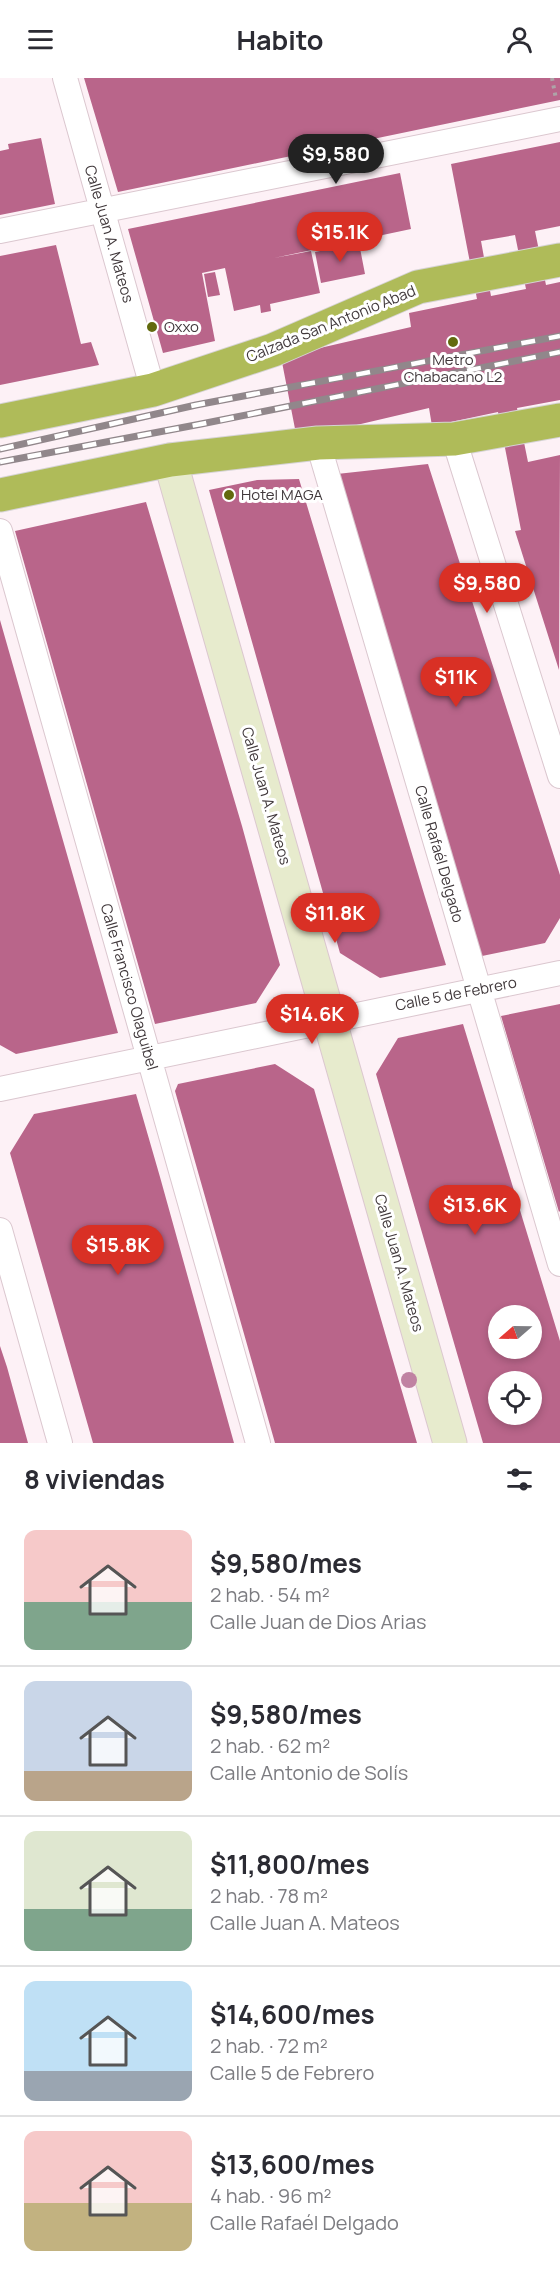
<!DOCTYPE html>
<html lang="es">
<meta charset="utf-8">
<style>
body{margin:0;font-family:Manrope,sans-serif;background:#f2f2f3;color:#2b2b33;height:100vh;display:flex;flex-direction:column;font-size:22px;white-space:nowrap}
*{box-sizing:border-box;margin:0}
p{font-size:20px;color:#7c7c81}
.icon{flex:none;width:33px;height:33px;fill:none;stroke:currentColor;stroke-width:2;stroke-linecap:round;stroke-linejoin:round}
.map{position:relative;height:1365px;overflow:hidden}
.sheet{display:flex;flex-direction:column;background:#fff;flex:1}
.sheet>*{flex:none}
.needle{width:39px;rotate:250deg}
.tools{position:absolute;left:488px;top:1227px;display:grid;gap:12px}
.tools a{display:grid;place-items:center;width:54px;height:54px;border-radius:50%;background:#fff;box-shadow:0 3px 9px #0003;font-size:30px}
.price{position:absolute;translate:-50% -51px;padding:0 14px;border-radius:21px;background:#d93025;color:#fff;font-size:20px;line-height:39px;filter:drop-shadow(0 2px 3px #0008)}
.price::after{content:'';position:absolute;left:50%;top:36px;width:18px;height:14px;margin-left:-9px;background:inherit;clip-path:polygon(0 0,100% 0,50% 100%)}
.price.on{background:#222;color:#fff}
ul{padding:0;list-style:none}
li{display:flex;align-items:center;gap:18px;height:150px;padding:0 24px}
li+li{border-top:2px solid #e1e1e2}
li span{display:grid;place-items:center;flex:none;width:168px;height:120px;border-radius:12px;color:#555}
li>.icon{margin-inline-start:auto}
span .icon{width:72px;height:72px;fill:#fffc;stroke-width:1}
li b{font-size:26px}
h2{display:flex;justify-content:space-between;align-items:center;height:72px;padding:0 24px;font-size:26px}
header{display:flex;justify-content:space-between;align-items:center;height:78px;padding:0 24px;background:#fff;font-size:27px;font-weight:700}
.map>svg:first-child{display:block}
</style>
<header><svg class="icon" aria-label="menu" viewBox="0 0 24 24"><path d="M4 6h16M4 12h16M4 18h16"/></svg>Habito<svg class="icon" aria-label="person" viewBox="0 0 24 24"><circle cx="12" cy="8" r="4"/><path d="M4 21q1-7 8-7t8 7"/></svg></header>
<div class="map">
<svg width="560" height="1365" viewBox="0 0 560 1365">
<rect width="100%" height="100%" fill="#fdf1f6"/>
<path fill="#b9658a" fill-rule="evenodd" d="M84 0H560V22L118 114Z
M41 60 55 126 0 137V73L9 71 8 66Z
M560 64V148L535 153 546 207 560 204V322L517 330 528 384 560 377 559 592 515 453 521 452 498 334 432 348 429 330 297 361 281 279 411 249 409 235 477 221 451 86ZM515 157 526 211 491 218 481 163Z
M400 95 411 151 274 180 311 173 320 215 270 226 271 233 261 235 260 227 234 233 225 190 202 195 215 263 163 275 128 151Z
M359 165 365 196 321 205 315 174Z
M56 167 81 266 91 264 99 287 0 307V178Z
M215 194 220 217 208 219 204 196Z
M428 386 560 797V840L545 865 482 878 337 396Z
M299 401 425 819 446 887 380 900 340 875 209 412 257 402Z
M146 424 242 748 280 887 256 925 155 946 15 453Z
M0 542 118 955 16 976 0 967Z
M560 926V1133L559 1134 501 938Z
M463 946 560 1263V1365H483L376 996 398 960ZM498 1238H531V1270H498ZM498 1304H531V1336H498Z
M275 986 314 1011 417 1365H275L175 1013 178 1006Z
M136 1016 160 1099 234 1365H93L10 1075 34 1036Z
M0 1268 7 1289 28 1365H0Z"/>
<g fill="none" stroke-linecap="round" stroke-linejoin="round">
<defs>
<path id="street" d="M65 0 153 312
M0 153 560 41
M454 361 560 698
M318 365 560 1186
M0 453 258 1365
M0 1011 560 895
M0 1152 60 1365"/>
<path id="secondary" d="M170 382 450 1365"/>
<path id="highway" d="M0 343 153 312 273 272 418 209 560 182
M0 417 170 382 318 365 454 361 560 342"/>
</defs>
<use href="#street" stroke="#dbc7cf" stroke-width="26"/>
<use href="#secondary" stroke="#dbc7cf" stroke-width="35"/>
<use href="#highway" stroke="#d5d3d4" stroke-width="35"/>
<path stroke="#aea4a8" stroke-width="4" stroke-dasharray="3 4.5" stroke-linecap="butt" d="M552 0 556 21"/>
<use href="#street" stroke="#fff" stroke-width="24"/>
<use href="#secondary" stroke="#e7ebcd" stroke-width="33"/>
<use href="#highway" stroke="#afbb59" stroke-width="33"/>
<defs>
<path id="rail" d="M0 371 196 327 560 258
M0 384 201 346 560 274"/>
</defs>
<use href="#rail" stroke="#91878b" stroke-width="7"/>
<use href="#rail" stroke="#fff" stroke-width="4.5" stroke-dasharray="14" stroke-linecap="butt"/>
</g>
<circle fill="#c082a2" cx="409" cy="1302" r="8"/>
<g fill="#626a0e" stroke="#fff" stroke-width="2">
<circle cx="152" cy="249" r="6"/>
<circle cx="453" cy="264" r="6"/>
<circle cx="229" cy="417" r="6"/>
</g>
<g text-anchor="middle" stroke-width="6" stroke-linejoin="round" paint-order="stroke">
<g font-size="15" fill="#40383b" stroke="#fff">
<text transform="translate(109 156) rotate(74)" y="5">Calle Juan A. Mateos</text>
<text transform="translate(331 246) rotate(-22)" y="5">Calzada San Antonio Abad</text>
<text transform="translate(266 718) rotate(74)" y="5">Calle Juan A. Mateos</text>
<text transform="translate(439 776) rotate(74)" y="5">Calle Rafaél Delgado</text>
<text transform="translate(129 909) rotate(74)" y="5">Calle Francisco Olaguibel</text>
<text transform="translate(456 916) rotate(-11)" y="5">Calle 5 de Febrero</text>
<text transform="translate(399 1185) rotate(74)" y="5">Calle Juan A. Mateos</text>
</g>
<g font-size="15" fill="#40383b" stroke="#fff" text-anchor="start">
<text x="164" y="254">Oxxo</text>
<text x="453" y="287" text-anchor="middle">Metro<tspan x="453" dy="17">Chabacano L2</tspan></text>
<text x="241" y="422">Hotel MAGA</text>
</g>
</g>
</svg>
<div class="tools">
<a><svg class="needle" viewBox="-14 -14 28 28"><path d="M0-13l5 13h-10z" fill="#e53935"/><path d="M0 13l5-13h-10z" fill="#7c7c81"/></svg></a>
<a><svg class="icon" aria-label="locate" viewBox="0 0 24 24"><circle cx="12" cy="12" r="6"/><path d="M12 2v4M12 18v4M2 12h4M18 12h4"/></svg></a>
</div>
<b class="price on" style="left:336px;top:107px">$9,580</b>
<b class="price" style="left:340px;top:185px">$15.1K</b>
<b class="price" style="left:487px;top:536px">$9,580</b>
<b class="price" style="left:456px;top:630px">$11K</b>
<b class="price" style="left:335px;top:866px">$11.8K</b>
<b class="price" style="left:312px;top:967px">$14.6K</b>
<b class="price" style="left:475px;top:1158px">$13.6K</b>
<b class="price" style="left:118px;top:1198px">$15.8K</b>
</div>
<section class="sheet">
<h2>8 viviendas<svg class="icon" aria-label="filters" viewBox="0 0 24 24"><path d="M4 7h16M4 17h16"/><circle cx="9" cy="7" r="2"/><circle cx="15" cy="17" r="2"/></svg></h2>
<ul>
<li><span style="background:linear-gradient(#f6c9c9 60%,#7fa58c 0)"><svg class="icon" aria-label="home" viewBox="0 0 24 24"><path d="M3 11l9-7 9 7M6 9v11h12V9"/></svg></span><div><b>$9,580/mes</b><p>2 hab. · 54 m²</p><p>Calle Juan de Dios Arias</p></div></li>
<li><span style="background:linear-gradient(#c9d6e8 75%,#b9a48a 0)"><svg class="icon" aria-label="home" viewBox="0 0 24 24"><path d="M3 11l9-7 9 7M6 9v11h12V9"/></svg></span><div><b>$9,580/mes</b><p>2 hab. · 62 m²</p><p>Calle Antonio de Solís</p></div></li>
<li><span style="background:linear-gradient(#dfe7d0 65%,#7fa58c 0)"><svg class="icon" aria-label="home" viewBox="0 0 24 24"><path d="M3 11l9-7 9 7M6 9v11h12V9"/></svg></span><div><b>$11,800/mes</b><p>2 hab. · 78 m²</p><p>Calle Juan A. Mateos</p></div></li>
<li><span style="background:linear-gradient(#bfe0f5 75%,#9aa5b1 0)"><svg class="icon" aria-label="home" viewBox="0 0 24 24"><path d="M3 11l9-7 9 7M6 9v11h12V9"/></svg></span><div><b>$14,600/mes</b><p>2 hab. · 72 m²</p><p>Calle 5 de Febrero</p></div></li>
<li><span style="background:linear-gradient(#f6c9c9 60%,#c2b280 0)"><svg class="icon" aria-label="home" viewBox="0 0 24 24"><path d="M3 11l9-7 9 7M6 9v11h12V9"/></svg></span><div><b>$13,600/mes</b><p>4 hab. · 96 m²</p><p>Calle Rafaél Delgado</p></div></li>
</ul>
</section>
